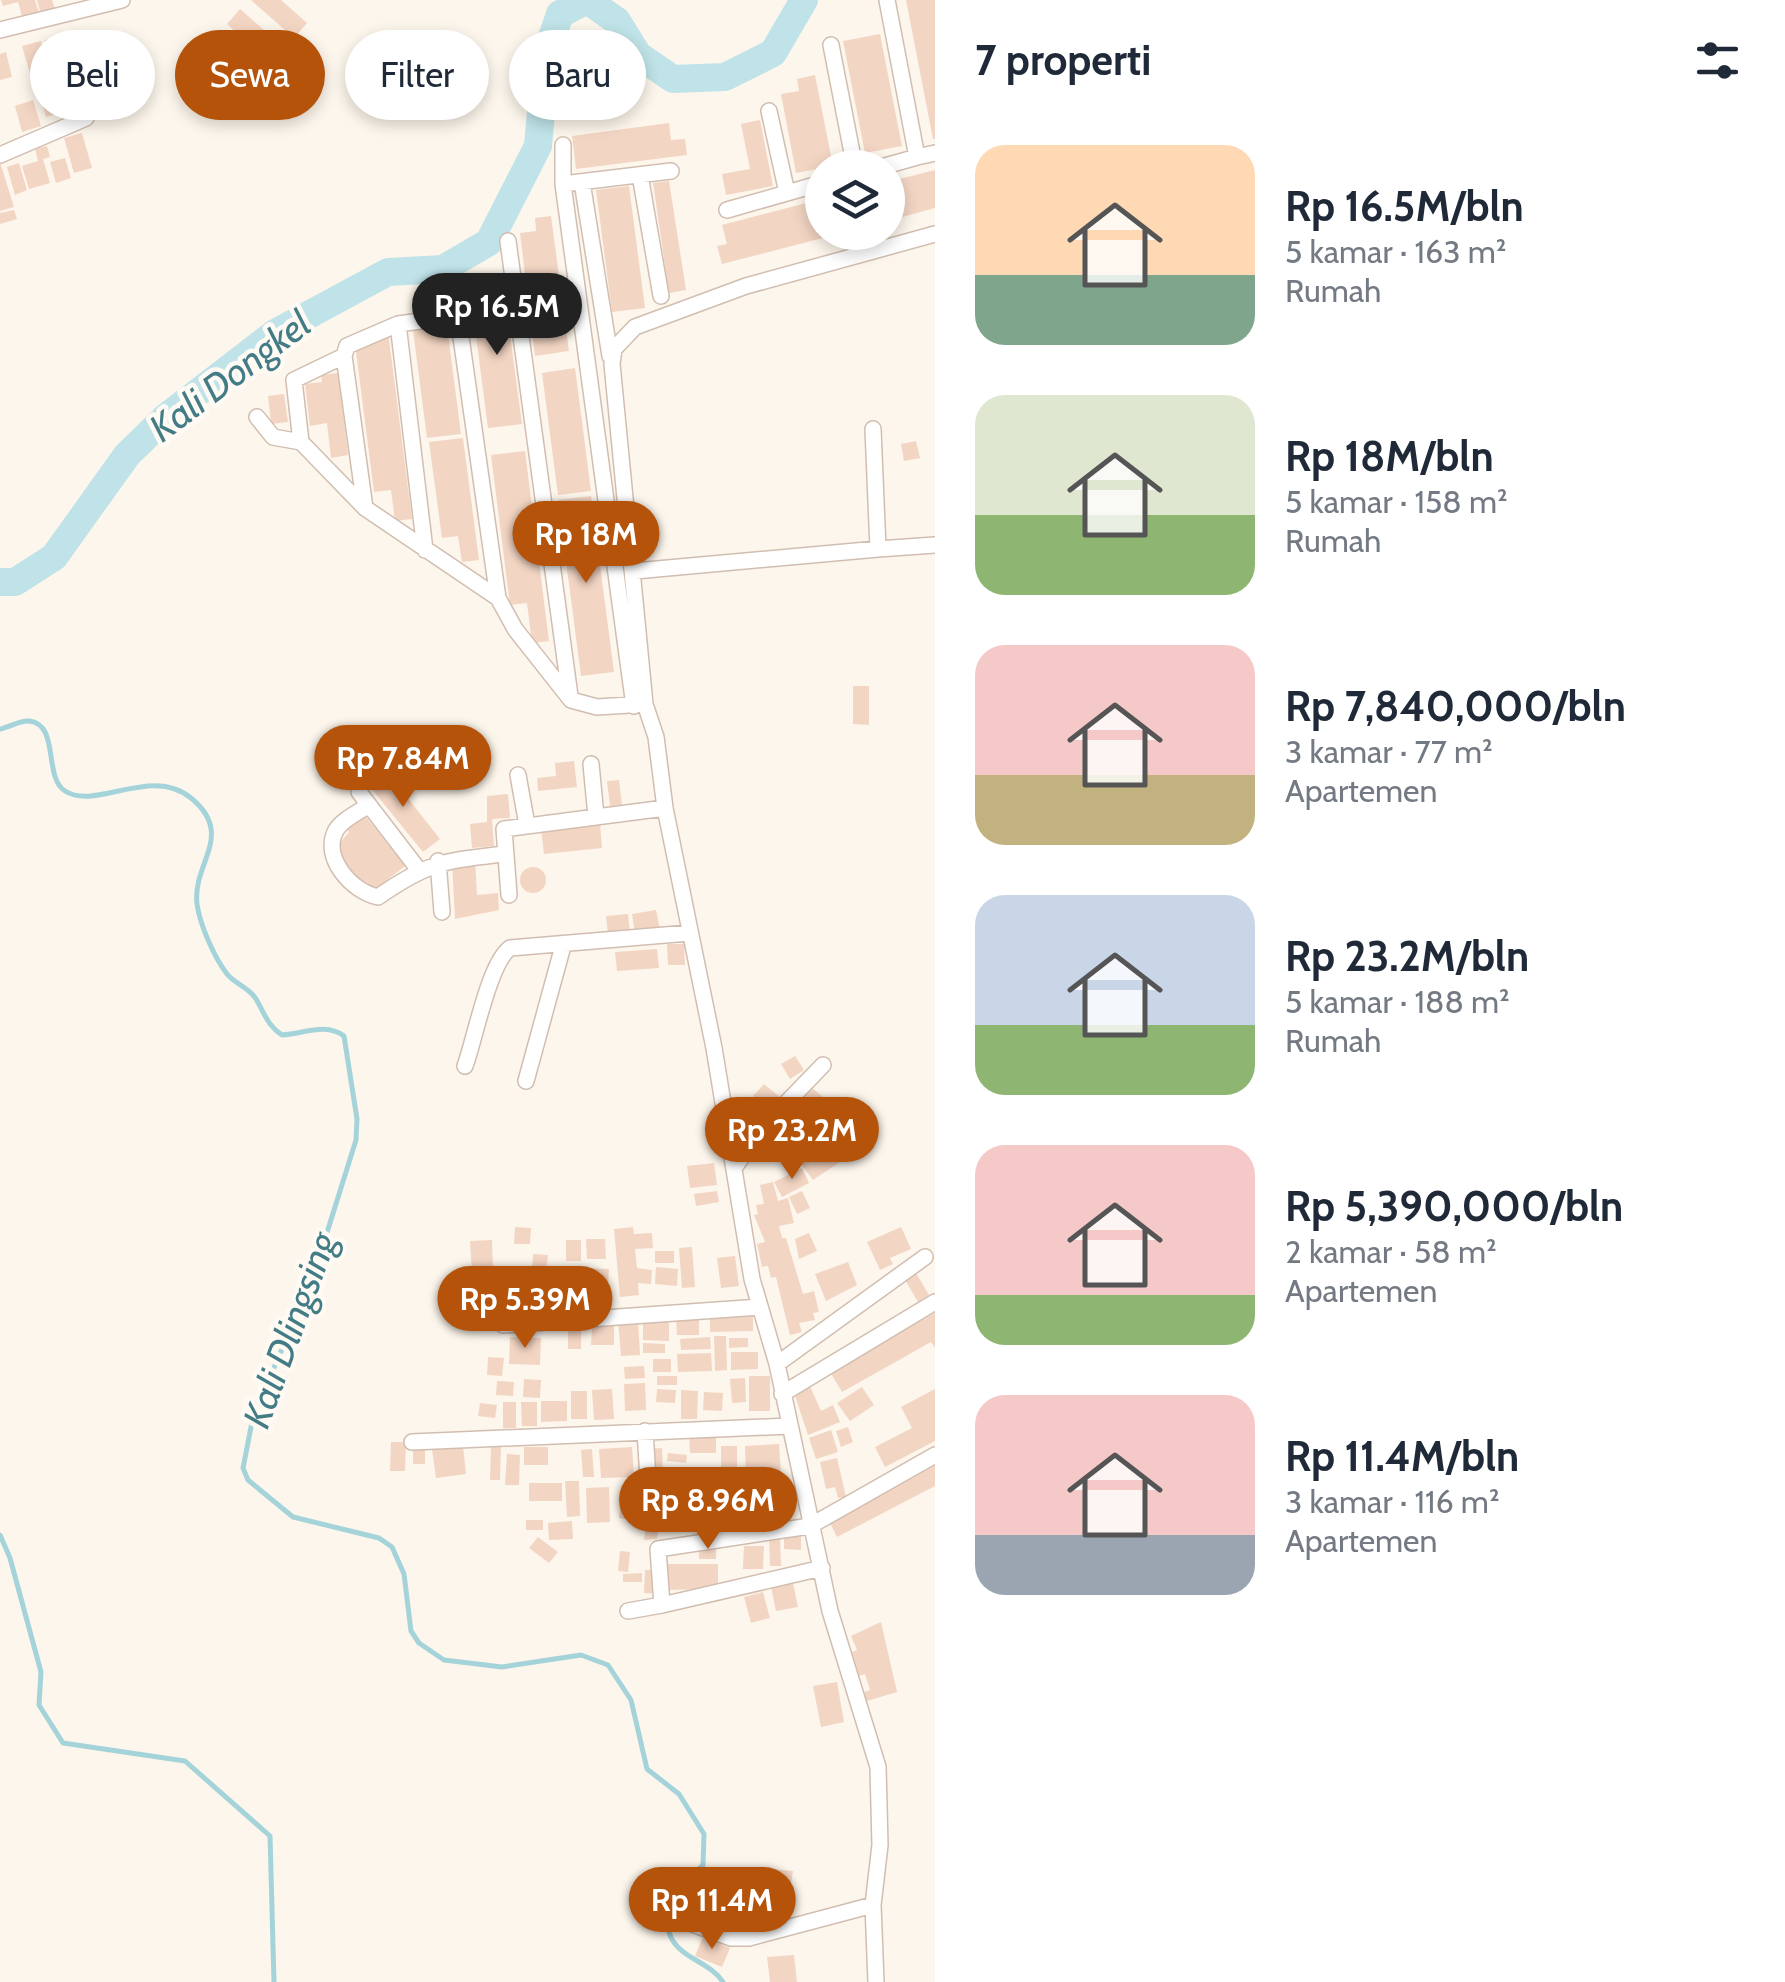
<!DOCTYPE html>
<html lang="id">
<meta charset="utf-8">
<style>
body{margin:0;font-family:Cabin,sans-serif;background:#f2f2f3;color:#1f2937;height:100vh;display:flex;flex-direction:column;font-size:38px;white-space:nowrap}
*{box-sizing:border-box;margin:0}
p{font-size:32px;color:#747a83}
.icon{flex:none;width:55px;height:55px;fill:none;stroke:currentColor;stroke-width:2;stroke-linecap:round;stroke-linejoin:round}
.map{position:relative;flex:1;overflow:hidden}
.panel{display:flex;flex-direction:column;background:#fff;width:850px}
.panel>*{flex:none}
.banner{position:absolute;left:30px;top:30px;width:755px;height:90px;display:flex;gap:20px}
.tools{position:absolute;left:805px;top:150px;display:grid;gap:20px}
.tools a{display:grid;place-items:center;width:100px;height:100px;border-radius:50%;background:#fff;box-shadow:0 5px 15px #0003;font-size:50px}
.price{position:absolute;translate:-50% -85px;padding:0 22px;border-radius:35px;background:#b45309;color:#fff;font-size:32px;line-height:65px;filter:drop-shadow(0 2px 5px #0008)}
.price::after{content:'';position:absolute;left:50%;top:60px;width:30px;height:22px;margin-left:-15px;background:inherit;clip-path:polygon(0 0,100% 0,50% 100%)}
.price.on{background:#222;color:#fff}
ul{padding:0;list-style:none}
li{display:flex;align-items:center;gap:30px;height:250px;padding:0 40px}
li span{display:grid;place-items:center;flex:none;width:280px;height:200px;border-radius:30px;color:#555}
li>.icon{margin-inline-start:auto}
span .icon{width:120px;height:120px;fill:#fffc;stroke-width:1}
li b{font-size:42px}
h2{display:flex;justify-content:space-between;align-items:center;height:120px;padding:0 40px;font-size:42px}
.tag{padding:0 35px;border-radius:45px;background:#fff;box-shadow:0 5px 15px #0003;font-size:35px;line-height:90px}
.tag.on{background:#b45309;color:#fff}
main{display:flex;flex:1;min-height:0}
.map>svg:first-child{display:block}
</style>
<main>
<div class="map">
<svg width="935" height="1982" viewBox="0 0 935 1982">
<rect width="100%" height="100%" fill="#fdf6ec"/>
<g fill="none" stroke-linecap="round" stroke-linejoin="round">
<path stroke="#a5d3da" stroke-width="5" d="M0 729C10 727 20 720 29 721 60 724 43 777 65 791 96 811 151 765 191 798 236 835 192 863 197 904 200 925 214 957 227 974 235 984 250 988 256 999 265 1014 267 1025 282 1035 304 1034 325 1022 344 1036L357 1119 356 1140 314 1274 253 1417 243 1468 248 1480 293 1517 379 1538 392 1547 404 1574 411 1631 419 1643 444 1660 502 1667 581 1655 608 1665 631 1700 647 1769 679 1794 704 1834 703 1865 671 1896C653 1959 704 1953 723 1982
M0 1535 10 1558 41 1672 39 1705 63 1743 185 1761 270 1836 274 1982"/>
<path stroke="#bfe3e8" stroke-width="28" d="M0 582H15L54 557 127 455 166 417 275 333 388 272 443 269 489 242 538 146 546 55 560 14 587 0 617 21 638 55 673 79 725 77 773 53 804 0"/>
</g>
<path fill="#f3d5c3" d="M1 0H35L40 16 23 20 18 2 3 6Z
M37 0H52L56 11 41 15Z
M251 0H281L307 23 294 38Z
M906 0H935V139H933Z
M240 9 281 45 267 60 227 24Z
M880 34 902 146 865 153 843 41Z
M57 37 64 63 53 67 45 40Z
M41 41 49 69 30 74 22 46Z
M6 52 12 77 0 80V54Z
M815 75 833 166 796 173 781 94 799 91 797 79Z
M90 76 95 95 73 101 67 82Z
M56 89 63 112 46 117 39 93Z
M33 100 41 126 22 132 15 106Z
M760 120 773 186 726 195 722 174 750 169 741 124Z
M669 123 671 140 685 139 687 155 576 169 572 136Z
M82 133 92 168 74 173 64 138Z
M47 146 50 157 43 159 50 183 29 189 22 166 38 161 35 149Z
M65 158 71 178 56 183 50 162Z
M0 162 14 207 0 211Z
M19 163 27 190 15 195 7 167Z
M935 170V208L888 221V182Z
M669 181 686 290 669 293 653 183Z
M629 186 645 308 612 312 596 190Z
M822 199V232L838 234 722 264 717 246 727 244 722 225Z
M14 210 17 219 0 224V213Z
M551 216 569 351 535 356 520 233 536 231 535 218Z
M502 275 522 424 488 428 472 306 489 304 485 277Z
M447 326 461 434 427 438 413 330Z
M388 331 412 519 395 521 391 490 374 492 355 344Z
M575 368 591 491 558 495 542 373Z
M338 373 348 455 331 458 327 423 310 426 305 384 322 382 321 375Z
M284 394 288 422 271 424 268 396Z
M463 438 479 560 462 562 458 536 442 538 429 442Z
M916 441 920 458 904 461 901 444Z
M525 451 549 641 532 643 527 603 510 605 491 455Z
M591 496 614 672 581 676 558 500Z
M853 686H869V725L853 724Z
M574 761 577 787 538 791 537 778 556 776 555 763Z
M384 768 440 839 423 852 366 782Z
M619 780 622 805 610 806 607 781Z
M508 794 510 818 492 819 494 846 472 848 470 824 487 822V796Z
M363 813 405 866 373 891 367 882 363 885 334 850 349 832 345 827Z
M600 823 602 848 544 854 541 829Z
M475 860 477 895 498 893 499 910 455 919 452 862Z
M520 880a13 13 0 1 1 26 0a13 13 0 1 1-26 0Z
M656 910 660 929 635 933 632 914Z
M628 914 630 933 608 935 606 916Z
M667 944H684L685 965H668Z
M657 949 659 968 617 971 615 952Z
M795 1056 804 1070 790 1079 781 1064Z
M764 1084 782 1099 770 1112 753 1096Z
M807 1084 823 1097 810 1112 794 1099Z
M748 1101 764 1115 754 1125 739 1111Z
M782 1113 797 1129 787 1139 771 1123Z
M771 1128 785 1143 771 1155 758 1140Z
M827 1142 840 1162 813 1180 799 1161Z
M714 1163 717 1185 690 1188 687 1166Z
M802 1168 809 1183 782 1197 774 1182Z
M773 1182 778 1201 788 1198 794 1223 779 1226 782 1238H786L803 1294 814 1291 819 1312 813 1313 815 1320 799 1323 802 1332 790 1335 776 1277 771 1278 768 1266 762 1267 757 1244 765 1242 754 1215 758 1214 756 1205 764 1204 760 1185Z
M717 1191 719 1202 696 1206 694 1194Z
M802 1191 810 1208 797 1214 789 1197Z
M515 1227 531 1228 530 1244H514Z
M633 1227 634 1234 652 1233 653 1248 635 1249 637 1268 652 1270 651 1284 638 1283 639 1295 620 1297 614 1229Z
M901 1227 911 1249 890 1258 893 1264 880 1270 867 1242Z
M809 1233 817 1251 799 1259 795 1239Z
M586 1239H605L606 1259H587Z
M492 1240 493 1271 472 1272 470 1241Z
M566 1240H581V1261H566Z
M692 1247 695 1287 682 1288 679 1248Z
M655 1251H674V1263H655Z
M533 1254 548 1255 546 1272 532 1271Z
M735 1256 739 1286 721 1288 717 1258Z
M848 1262 857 1285 826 1301 815 1274Z
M656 1267 678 1269 677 1286 655 1284Z
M582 1268 609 1269 607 1303 581 1302Z
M577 1270 579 1304 565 1305 564 1271Z
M916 1273 929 1295 918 1302 905 1280Z
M549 1275H559L560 1301H550Z
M490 1280 491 1307 473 1308 472 1281Z
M505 1299 525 1301 524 1319 503 1318Z
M935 1313V1348L931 1342 842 1392 830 1372Z
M753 1314V1331L710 1332V1315Z
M676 1316H699V1335H677Z
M638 1319 640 1355 621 1356 618 1320Z
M643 1321 669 1322V1341L643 1340Z
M568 1326H581V1349H568Z
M592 1326H614V1345H591Z
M714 1336H726L727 1370 715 1371Z
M510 1337 541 1338 540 1365 509 1364Z
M710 1337 711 1349 681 1350 680 1339Z
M729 1338H748V1347L729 1348Z
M643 1343 665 1344V1353H643Z
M731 1352H758V1369L731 1370Z
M711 1353 712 1371 678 1372 677 1354Z
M488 1357 504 1358 502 1376 487 1375Z
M653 1359H671V1372H653Z
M644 1366 645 1378 625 1379 624 1367Z
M657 1376H677V1385H657Z
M749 1376H770V1411H749Z
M745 1378 746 1402 732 1403 730 1379Z
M524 1379 541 1380 540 1398 523 1397Z
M497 1381 514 1382 513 1396 496 1395Z
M645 1383 646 1410 625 1411 624 1384Z
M810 1386 821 1411 833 1405 840 1422 808 1435 794 1393Z
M862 1387 874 1405 850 1421 837 1403Z
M612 1389 614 1419 594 1420 592 1390Z
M657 1389 676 1390 675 1403 656 1402Z
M935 1389V1441L885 1467 875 1447 912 1428 901 1407Z
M681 1390 698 1391 697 1419H681Z
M571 1391H587V1419H571Z
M704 1392 723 1393 722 1411 703 1410Z
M541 1401H567V1421L541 1422Z
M503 1402H516V1428H503Z
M521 1402H537V1426H522Z
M480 1403 497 1405 495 1418 478 1416Z
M848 1427 853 1442 841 1447 836 1431Z
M831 1430 838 1452 816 1459 809 1438Z
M716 1431V1453H690L689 1432Z
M391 1442H406L405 1471H390Z
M779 1444 781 1475 746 1477 745 1446Z
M491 1445 501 1446 500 1480H490Z
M463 1446 466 1474 436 1478 432 1449Z
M721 1446H737V1481H721Z
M524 1447H548V1465H524Z
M632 1447 634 1477 601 1478 599 1449Z
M662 1448 663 1476H650L648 1449Z
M413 1449H425V1464H413Z
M592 1449 594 1477H583L581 1450Z
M668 1453 687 1455 686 1463 667 1461Z
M507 1454 520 1455 519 1485H505Z
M837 1458 846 1497 838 1498 835 1487 826 1489 820 1462Z
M935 1461V1486L837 1537 827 1517Z
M684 1478 685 1487 665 1489 664 1480Z
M779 1480H790V1520H779Z
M565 1481H579L580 1516 567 1517Z
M529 1483H562V1501H529Z
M733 1485 734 1509 698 1510 697 1486Z
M609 1487 610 1522 587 1523 586 1488Z
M649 1502 662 1503 657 1539 644 1540Z
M685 1502 687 1523 673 1524 671 1504Z
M740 1506H757V1523L739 1522Z
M620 1507 635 1509 633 1520 619 1518Z
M732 1511 734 1527 717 1529 715 1513Z
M693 1513 711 1514V1529H693Z
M526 1520H543V1530H526Z
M572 1521 573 1539 549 1540 548 1523Z
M784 1534H801V1550L784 1549Z
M769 1536H780L781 1566H770Z
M538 1537 558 1552 549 1563 529 1548Z
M699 1545H716V1559H699Z
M744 1546H764L763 1569H743Z
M620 1551 630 1552 628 1572 618 1571Z
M663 1564H718V1589L663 1590Z
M645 1570H657L659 1594 644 1593Z
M642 1573V1582H623V1574Z
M792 1578 798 1607 776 1611 770 1582Z
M763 1592 770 1618 751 1623 744 1597Z
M881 1622 897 1692 867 1701 864 1692 870 1690 865 1674 859 1676 852 1652 857 1650 851 1636Z
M837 1682 844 1722 821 1727 813 1686Z
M727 1869H744V1896H727Z
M771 1869 793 1871 791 1883 770 1881Z
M765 1871 767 1906 752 1907 751 1872Z
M772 1886H793L794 1896 772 1897Z
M723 1899 743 1903 740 1921 720 1918Z
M703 1937 730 1948 722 1967 695 1956Z
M794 1955 797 1982H770L767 1957Z"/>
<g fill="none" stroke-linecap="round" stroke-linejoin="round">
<defs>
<path id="street" d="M887 0 917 157 935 153
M0 30 122 0
M831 45 855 168
M769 111 787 193
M0 155 86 118
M878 168 917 157
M640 175 661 296
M582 182 610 356
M563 184V145
M727 210 822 183
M508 241 570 696
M398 324 347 346 344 356 294 380 301 442 365 508 498 598 515 629 571 700 597 707 645 704
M344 356 365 508
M257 417 273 437 301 442
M873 429 878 549 935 545
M425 550 398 324 458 316 498 598
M635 571 878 549
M634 706 563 184 671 171
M591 764 596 816
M518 775 527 825
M359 792 418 869
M369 805C359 812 343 819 336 830 321 857 352 892 378 897 428 862 444 861 503 854
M438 861 442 912
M509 895 504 829 665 808
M465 1066C475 1039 489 963 510 948L689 933
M526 1081 563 946
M735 1167 762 1128 823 1065
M503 1325 760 1307
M777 1364 925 1257
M782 1394 935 1302
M645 1431 649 1495
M412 1442 789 1426
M822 1568 662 1605 658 1549 810 1526 935 1455
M628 1611 662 1605
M676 1918 731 1938H749L873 1905
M876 1982 873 1905 880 1845 878 1767 830 1611 777 1364 752 1279 714 1048 665 808 656 737 645 704 612 364 614 349 635 327 746 286 935 234"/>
</defs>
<use href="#street" stroke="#d1beb0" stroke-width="18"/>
<use href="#street" stroke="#fff" stroke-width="15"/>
</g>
<g text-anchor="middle" stroke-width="9" stroke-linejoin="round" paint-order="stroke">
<g font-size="38" font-style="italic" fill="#437c86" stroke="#fffaf3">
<text transform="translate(230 376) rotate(-37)" y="13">Kali Dongkel</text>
<text transform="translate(290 1330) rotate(-70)" y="13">Kali Dlingsing</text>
</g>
</g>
</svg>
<div class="tools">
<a><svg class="icon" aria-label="layers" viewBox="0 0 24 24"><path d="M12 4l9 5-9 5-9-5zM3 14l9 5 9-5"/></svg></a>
</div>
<b class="price on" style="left:497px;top:358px">Rp 16.5M</b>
<b class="price" style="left:586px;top:586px">Rp 18M</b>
<b class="price" style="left:403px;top:810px">Rp 7.84M</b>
<b class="price" style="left:792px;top:1182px">Rp 23.2M</b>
<b class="price" style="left:525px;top:1351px">Rp 5.39M</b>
<b class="price" style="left:708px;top:1552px">Rp 8.96M</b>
<b class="price" style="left:712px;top:1952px">Rp 11.4M</b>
<div class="banner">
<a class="tag">Beli</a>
<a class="tag on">Sewa</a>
<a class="tag">Filter</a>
<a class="tag">Baru</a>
</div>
</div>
<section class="panel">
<h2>7 properti<svg class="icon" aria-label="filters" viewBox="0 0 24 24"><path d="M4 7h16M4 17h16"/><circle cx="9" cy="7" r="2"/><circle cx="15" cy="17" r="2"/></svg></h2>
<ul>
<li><span style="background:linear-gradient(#ffd9b3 65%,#7fa58c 0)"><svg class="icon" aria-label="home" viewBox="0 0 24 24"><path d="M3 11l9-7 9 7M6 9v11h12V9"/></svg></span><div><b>Rp 16.5M/bln</b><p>5 kamar · 163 m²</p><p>Rumah</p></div></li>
<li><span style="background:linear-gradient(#dfe7d0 60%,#8fb573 0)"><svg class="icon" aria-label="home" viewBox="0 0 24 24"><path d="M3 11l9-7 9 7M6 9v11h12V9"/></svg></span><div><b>Rp 18M/bln</b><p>5 kamar · 158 m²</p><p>Rumah</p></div></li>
<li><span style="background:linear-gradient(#f6c9c9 65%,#c2b280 0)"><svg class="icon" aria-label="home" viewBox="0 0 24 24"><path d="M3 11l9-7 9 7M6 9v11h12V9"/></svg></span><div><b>Rp 7,840,000/bln</b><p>3 kamar · 77 m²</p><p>Apartemen</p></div></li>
<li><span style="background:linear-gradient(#c9d6e8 65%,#8fb573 0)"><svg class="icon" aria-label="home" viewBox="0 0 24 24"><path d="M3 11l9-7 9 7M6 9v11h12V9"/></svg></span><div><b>Rp 23.2M/bln</b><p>5 kamar · 188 m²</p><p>Rumah</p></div></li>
<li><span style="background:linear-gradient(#f6c9c9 75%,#8fb573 0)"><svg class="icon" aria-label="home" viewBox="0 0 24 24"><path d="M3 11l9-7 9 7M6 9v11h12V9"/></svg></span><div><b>Rp 5,390,000/bln</b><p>2 kamar · 58 m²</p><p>Apartemen</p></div></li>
<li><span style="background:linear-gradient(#f6c9c9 70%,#9aa5b1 0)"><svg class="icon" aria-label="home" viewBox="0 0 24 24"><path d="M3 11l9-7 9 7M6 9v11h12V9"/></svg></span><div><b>Rp 11.4M/bln</b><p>3 kamar · 116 m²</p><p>Apartemen</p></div></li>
</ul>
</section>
</main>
